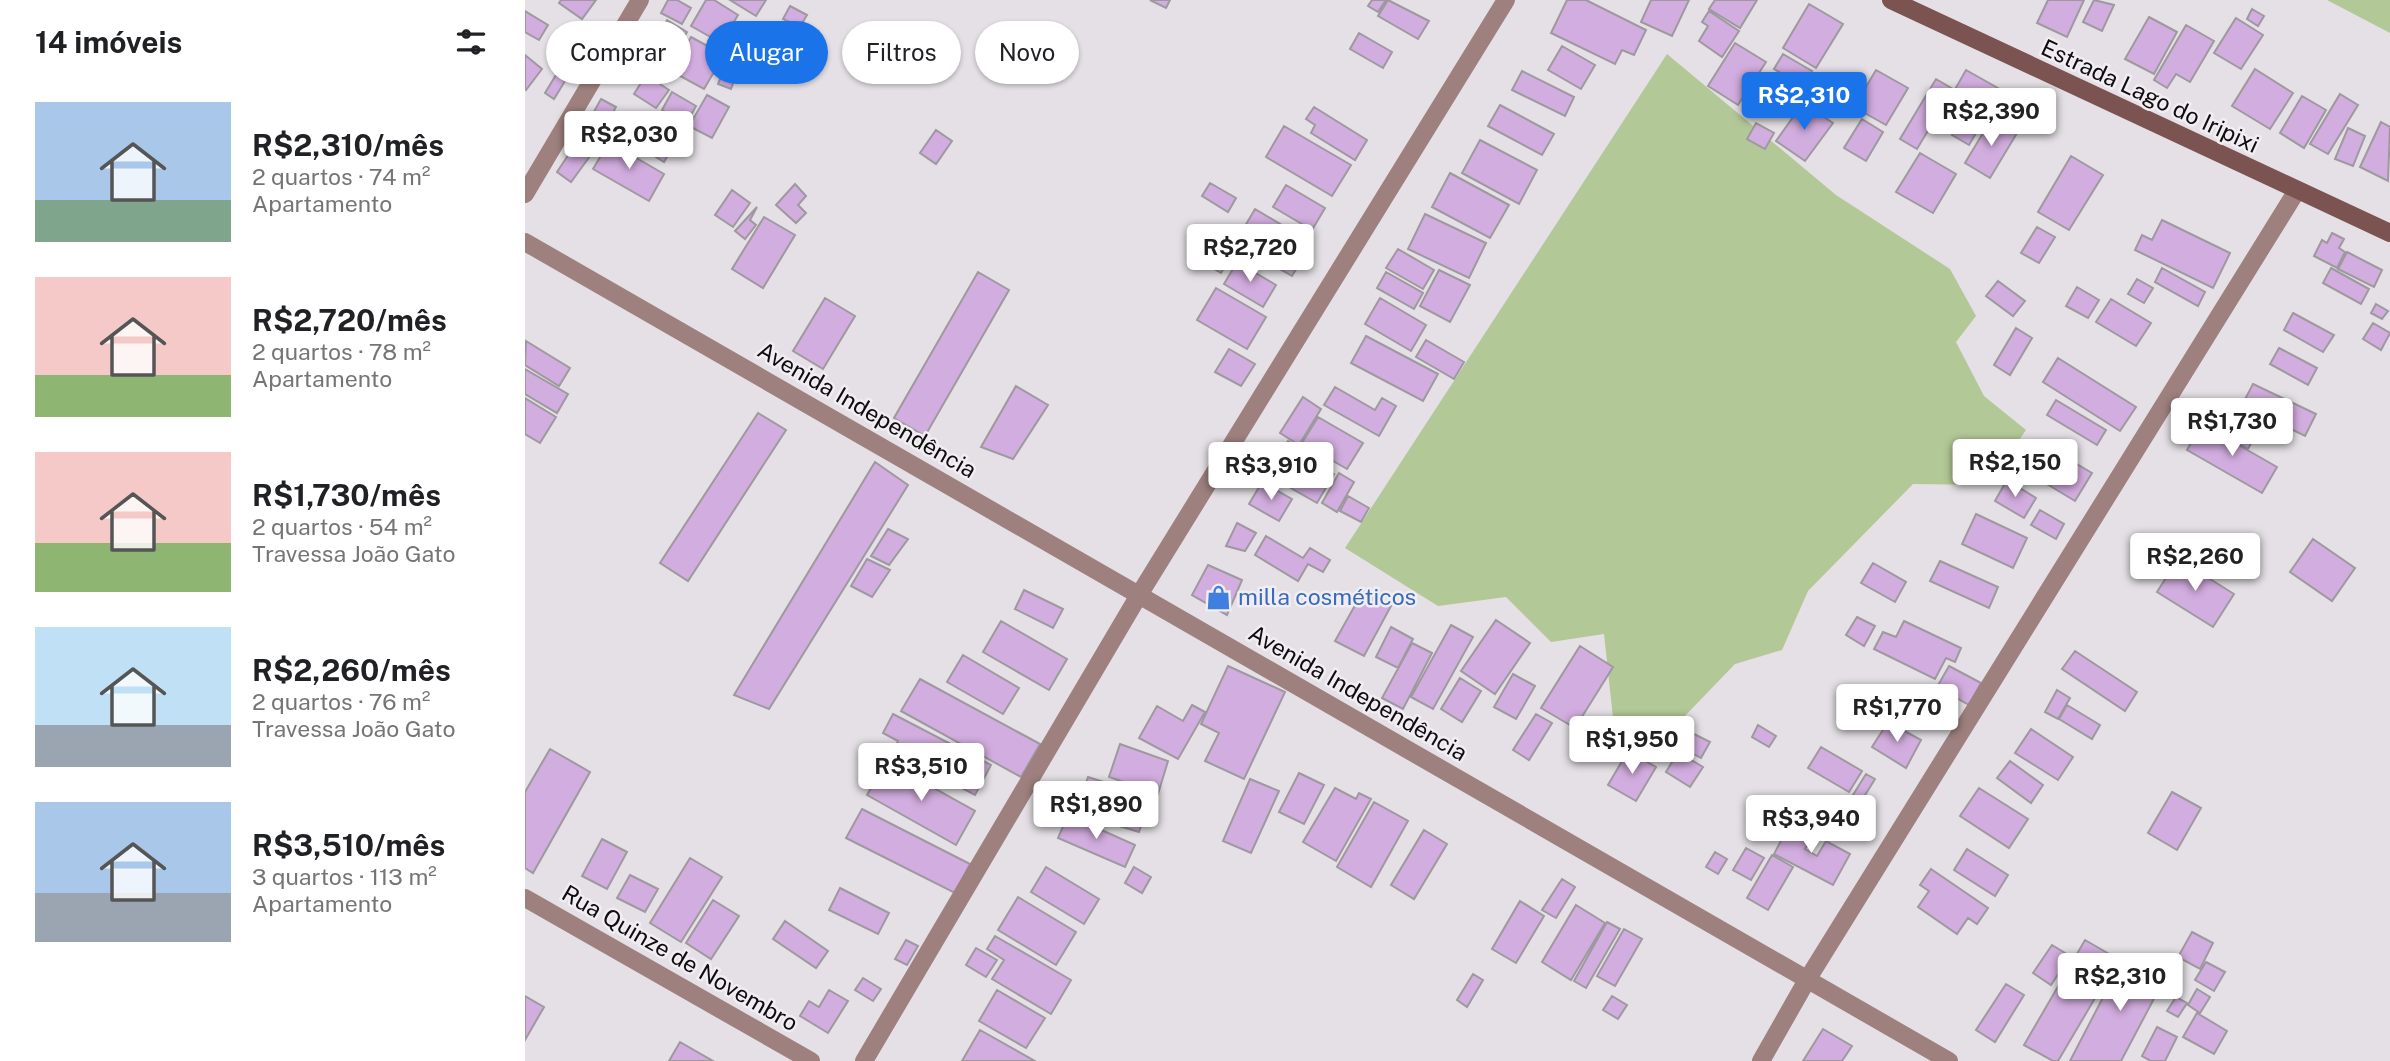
<!DOCTYPE html>
<html lang="pt">
<meta charset="utf-8">
<style>
body{margin:0;font-family:"Public Sans",sans-serif;background:#f6f6f6;color:#202124;height:100vh;display:flex;flex-direction:column;font-size:26px;white-space:nowrap}
*{box-sizing:border-box;margin:0}
p{font-size:23px;color:#757577}
.icon{flex:none;width:38px;height:38px;fill:none;stroke:currentColor;stroke-width:2;stroke-linecap:round;stroke-linejoin:round}
.map{position:relative;flex:1;overflow:hidden}
.panel{display:flex;flex-direction:column;background:#fff;width:525px}
.panel>*{flex:none}
.hud{position:absolute;left:21px;top:21px;width:665px;height:63px;display:flex;gap:14px}
.price{position:absolute;translate:-50% -60px;padding:0 16px;border-radius:7px;background:#fff;color:#222;font-size:23px;line-height:46px;filter:drop-shadow(0 2px 4px #0008)}
.price::after{content:'';position:absolute;left:50%;top:42px;width:21px;height:16px;margin-left:-10px;background:inherit;clip-path:polygon(0 0,100% 0,50% 100%)}
.price.current{background:#1a73e8;color:#fff}
ul{padding:0;list-style:none}
li{display:flex;align-items:center;gap:21px;height:175px;padding:0 35px}
li span{display:grid;place-items:center;flex:none;width:196px;height:140px;border-radius:0px;color:#555}
li>.icon{margin-inline-start:auto}
span .icon{width:84px;height:84px;fill:#fffc;stroke-width:1}
li b{font-size:30px}
h2{display:flex;justify-content:space-between;align-items:center;height:84px;padding:0 35px;font-size:30px}
.chip{padding:0 24px;border-radius:32px;background:#fff;box-shadow:0 2px 5px #0004;font-size:24px;line-height:63px}
.chip.current{background:#1a73e8;color:#fff}
main{display:flex;flex:1;min-height:0}
.map>svg:first-child{display:block}
</style>
<main>
<section class="panel">
<h2>14 imóveis<svg class="icon" aria-label="filters" viewBox="0 0 24 24"><path d="M4 7h16M4 17h16"/><circle cx="9" cy="7" r="2"/><circle cx="15" cy="17" r="2"/></svg></h2>
<ul>
<li><span style="background:linear-gradient(#a9c7e8 70%,#7fa58c 0)"><svg class="icon" aria-label="home" viewBox="0 0 24 24"><path d="M3 11l9-7 9 7M6 9v11h12V9"/></svg></span><div><b>R$2,310/mês</b><p>2 quartos · 74 m²</p><p>Apartamento</p></div></li>
<li><span style="background:linear-gradient(#f6c9c9 70%,#8fb573 0)"><svg class="icon" aria-label="home" viewBox="0 0 24 24"><path d="M3 11l9-7 9 7M6 9v11h12V9"/></svg></span><div><b>R$2,720/mês</b><p>2 quartos · 78 m²</p><p>Apartamento</p></div></li>
<li><span style="background:linear-gradient(#f6c9c9 65%,#8fb573 0)"><svg class="icon" aria-label="home" viewBox="0 0 24 24"><path d="M3 11l9-7 9 7M6 9v11h12V9"/></svg></span><div><b>R$1,730/mês</b><p>2 quartos · 54 m²</p><p>Travessa João Gato</p></div></li>
<li><span style="background:linear-gradient(#bfe0f5 70%,#9aa5b1 0)"><svg class="icon" aria-label="home" viewBox="0 0 24 24"><path d="M3 11l9-7 9 7M6 9v11h12V9"/></svg></span><div><b>R$2,260/mês</b><p>2 quartos · 76 m²</p><p>Travessa João Gato</p></div></li>
<li><span style="background:linear-gradient(#a9c7e8 65%,#9aa5b1 0)"><svg class="icon" aria-label="home" viewBox="0 0 24 24"><path d="M3 11l9-7 9 7M6 9v11h12V9"/></svg></span><div><b>R$3,510/mês</b><p>3 quartos · 113 m²</p><p>Apartamento</p></div></li>
</ul>
</section>
<div class="map">
<svg width="1865" height="1061" viewBox="0 0 1865 1061">
<rect width="100%" height="100%" fill="#e4e0e5"/>
<path fill="#b3c897" d="M1802 0H1865V33Z
M1142 54 1311 195 1425 269 1451 316 1431 342 1459 396 1501 430 1463 485 1388 484 1283 591 1257 650 1210 664 1156 720 1092 755 1079 634 1026 642 981 597 913 606 820 548Z"/>
<path fill="#d2addf" stroke="#9d999e" stroke-width="2" d="M36 0H71L57 19 34 3Z
M143 0H152L166 8 157 24 136 13Z
M181 0H189L213 15 196 43 166 26Z
M205 0H241L231 16Z
M625 0H645L641 8Z
M847 0H861L853 12 843 6Z
M863 0 904 21 893 39 853 16Z
M1042 0H1061L1121 30 1109 55 1097 50 1090 64 1026 33Z
M1126 0H1164L1147 36 1116 22Z
M1190 0H1232L1215 28 1184 9Z
M1523 0H1559L1542 37 1512 23Z
M1569 0 1589 5 1577 31 1558 22Z
M1284 4 1318 24 1291 68 1258 48Z
M265 6 282 15 275 27 258 19Z
M1727 9 1739 16 1733 26 1722 19Z
M0 11 23 25 14 40 0 32Z
M1184 11 1214 31 1197 57 1174 41 1183 26 1177 22Z
M1624 17 1652 32 1629 74 1600 59Z
M1711 18 1738 35 1716 69 1689 53Z
M142 20 162 32 138 71 118 60Z
M49 24 69 37 51 64 32 50Z
M1661 25 1689 41 1665 82 1651 74 1642 88 1629 80Z
M834 33 867 52 858 68 825 49Z
M166 37 199 55 179 89 146 71Z
M1210 43 1241 62 1213 105 1183 86Z
M1037 46 1070 65 1056 89 1023 70Z
M1258 54 1287 71 1278 86 1249 69Z
M0 55 17 69 1 90 0 89Z
M1730 69 1768 93 1745 129 1707 106Z
M34 70 43 76 29 99 20 93Z
M199 70 211 75 206 89 193 84Z
M1351 70 1383 88 1361 125 1329 107Z
M1441 70 1480 92 1462 122 1424 100Z
M997 71 1049 97 1040 116 987 90Z
M121 75 144 90 131 108 109 94Z
M1411 79 1428 89 1392 149 1375 139Z
M147 92 171 106 161 124 137 110Z
M1815 94 1833 105 1803 154 1785 144Z
M182 95 204 107 187 138 164 126Z
M1777 96 1801 110 1779 148 1755 133Z
M76 99 91 107 77 132 62 124Z
M1278 103 1308 123 1280 161 1251 141Z
M975 105 1029 134 1017 155 963 126Z
M789 107 842 140 830 160 786 133 790 125 781 119Z
M1437 118 1454 128 1444 145 1427 135Z
M1467 118 1492 133 1465 178 1440 163Z
M1337 119 1358 132 1341 161 1319 148Z
M1856 122 1865 127 1863 181 1835 167Z
M112 123 124 131 113 147 101 139Z
M1231 123 1249 133 1240 149 1222 139Z
M759 126 826 165 807 196 741 157Z
M1823 128 1840 136 1828 166 1810 159Z
M411 130 427 141 411 164 395 153Z
M126 133 148 146 139 162 117 148Z
M955 140 1012 170 994 204 937 173Z
M84 142 139 174 124 201 68 169Z
M50 145 65 156 46 182 32 172Z
M1395 153 1431 174 1408 213 1371 192Z
M1546 156 1578 175 1544 230 1513 212Z
M925 173 984 205 965 238 907 207Z
M685 183 711 198 703 212 677 196Z
M270 184 281 196 273 205 281 213 271 223 251 205Z
M761 185 800 208 787 230 748 207Z
M207 190 225 203 208 227 190 215Z
M232 207 225 220 231 225 220 239 210 231Z
M730 209 787 243 767 276 710 243Z
M900 214 961 243 944 278 883 249Z
M239 217 270 235 238 288 207 269Z
M1637 220 1705 253 1688 288 1610 250 1617 235 1627 240Z
M1512 227 1530 237 1514 263 1496 253Z
M1807 233 1819 239 1814 248 1820 252 1812 268 1789 256 1797 240 1802 243Z
M679 243 705 258 696 273 670 258Z
M873 249 909 270 898 289 861 268Z
M1822 252 1857 270 1849 287 1813 269Z
M712 262 751 285 738 307 699 284Z
M1637 268 1680 292 1673 306 1630 282Z
M1806 268 1844 289 1836 304 1798 283Z
M914 270 945 285 925 322 895 306Z
M453 272 484 290 400 436 369 418Z
M861 272 898 293 889 309 852 288Z
M1612 279 1628 288 1619 303 1603 294Z
M1473 281 1500 301 1488 316 1461 296Z
M1552 287 1574 300 1563 318 1541 306Z
M691 288 741 317 722 349 672 320Z
M300 298 330 316 298 369 268 351Z
M855 298 901 325 886 351 840 324Z
M1586 299 1626 323 1611 346 1571 322Z
M1851 304 1863 311 1857 319 1846 313Z
M1768 313 1809 335 1798 352 1759 330Z
M1848 323 1865 333 1856 350 1838 339Z
M1491 328 1507 338 1485 375 1469 365Z
M841 336 913 374 898 401 826 363Z
M901 340 939 362 929 379 891 357Z
M1 341 45 368 34 386 0 365Z
M1754 348 1792 368 1783 385 1745 364Z
M704 349 730 364 716 386 690 372Z
M1533 358 1611 407 1595 431 1518 382Z
M0 369 43 394 32 413 0 394Z
M1728 384 1791 414 1780 436 1717 405Z
M491 386 523 405 488 459 456 447Z
M810 387 850 410 857 398 871 406 854 436 799 405Z
M778 397 796 409 774 445 755 433Z
M0 398 31 417 15 443 0 434Z
M1531 400 1581 430 1572 445 1522 415Z
M233 413 261 430 163 581 135 563Z
M793 417 838 443 822 469 777 443Z
M1707 419 1732 433 1723 449 1698 435Z
M1677 424 1752 467 1737 493 1662 450Z
M763 441 775 448 753 485 741 477Z
M1528 450 1567 473 1550 501 1512 478Z
M774 454 809 474 792 503 757 483Z
M350 462 383 485 244 709 209 695Z
M814 473 829 482 812 512 797 503Z
M1482 480 1511 498 1499 518 1470 501Z
M737 482 767 499 754 521 724 504Z
M823 496 844 508 836 522 815 511Z
M1515 510 1539 524 1531 539 1506 525Z
M1451 514 1502 538 1488 568 1437 544Z
M712 523 731 533 720 551 701 546Z
M363 529 383 539 364 565 346 556Z
M741 536 778 558 785 548 805 560 798 572 783 564 773 581 730 555Z
M1788 539 1830 568 1807 601 1765 572Z
M342 559 365 570 347 597 326 586Z
M1653 559 1709 594 1688 627 1632 592Z
M1415 561 1473 587 1464 608 1405 581Z
M1348 563 1381 582 1370 602 1336 583Z
M683 565 717 580 702 615 667 595Z
M499 590 538 609 528 628 490 609Z
M838 591 866 606 839 656 810 641Z
M1332 617 1350 626 1339 646 1321 635Z
M971 620 1005 643 970 694 936 671Z
M476 621 542 659 524 690 458 652Z
M1379 621 1436 648 1430 662 1421 658 1410 679 1349 649 1358 632 1371 637Z
M926 625 948 637 908 709 886 697Z
M866 627 888 639 873 668 851 657Z
M887 643 907 653 878 709 857 698Z
M1055 646 1088 667 1050 728 1016 708Z
M1550 651 1612 692 1600 711 1537 669Z
M438 655 494 688 478 714 422 682Z
M703 666 760 692 719 779 680 761 694 733 676 724Z
M1424 666 1456 683 1444 705 1412 687Z
M988 674 1010 686 991 719 969 707Z
M935 678 956 691 937 722 916 709Z
M395 679 515 744 496 777 376 711Z
M1532 690 1545 698 1533 719 1520 712Z
M667 705 680 712 653 759 614 738 632 706 658 721Z
M1542 705 1575 725 1567 739 1534 719Z
M368 714 466 765 450 795 368 752 373 741 358 733Z
M1011 714 1027 723 1004 760 988 750Z
M1363 722 1396 740 1381 768 1347 747Z
M1233 725 1251 736 1244 747 1227 737Z
M1506 729 1548 757 1533 780 1490 753Z
M1167 733 1185 742 1176 758 1158 748Z
M595 744 643 761 633 794 584 777Z
M1296 747 1337 771 1324 792 1283 768Z
M25 749 65 772 8 873 0 868V792Z
M1103 751 1131 767 1111 801 1083 785Z
M1153 752 1178 767 1165 787 1141 772Z
M1485 761 1518 785 1506 803 1472 778Z
M362 762 450 811 431 845 342 795Z
M774 773 799 785 779 824 754 812Z
M1341 774 1350 779 1337 800 1328 795Z
M563 777 625 797 614 832 551 813Z
M725 779 754 791 726 853 698 841Z
M810 788 831 799 834 793 846 799 811 861 778 842Z
M1454 788 1503 819 1484 848 1435 816Z
M1647 792 1676 808 1652 850 1623 833Z
M849 802 883 821 846 887 812 867Z
M337 809 445 864 430 893 321 838Z
M543 815 610 845 600 867 533 838Z
M1266 822 1289 834 1280 849 1292 856 1301 841 1325 854 1308 885 1249 854Z
M899 830 922 844 889 899 866 885Z
M77 839 102 852 82 889 57 876Z
M1221 848 1239 858 1226 880 1208 870Z
M1442 849 1483 875 1470 896 1429 870Z
M1190 852 1202 859 1193 874 1181 867Z
M1247 855 1268 867 1243 910 1222 898Z
M165 858 197 877 156 942 125 923Z
M521 867 574 899 559 924 506 892Z
M609 867 626 877 617 893 600 883Z
M1406 869 1463 908 1452 924 1443 918 1432 934 1393 907 1404 891 1395 885Z
M105 875 133 889 120 912 92 898Z
M1037 879 1050 887 1031 918 1017 910Z
M315 888 364 913 353 934 304 910Z
M493 897 551 932 531 965 473 930Z
M188 900 214 916 186 959 161 943Z
M995 901 1019 916 991 963 967 949Z
M1051 905 1080 923 1046 980 1017 962Z
M260 921 303 951 291 968 248 939Z
M1082 922 1095 929 1061 988 1049 981Z
M1099 929 1117 939 1090 986 1072 976Z
M1667 932 1688 943 1675 969 1653 957Z
M470 936 546 980 526 1014 467 979 479 960 462 949Z
M381 940 393 946 382 965 370 959Z
M1560 940 1593 959 1533 1061H1528L1499 1045Z
M1527 945 1545 956 1526 985 1508 973Z
M451 948 472 960 461 977 441 965Z
M1600 955 1641 976 1596 1061H1545Z
M1681 962 1700 972 1689 991 1670 980Z
M948 974 958 980 942 1007 932 1000Z
M338 978 356 989 348 1001 330 990Z
M1481 984 1499 995 1470 1042 1451 1030Z
M1672 989 1685 997 1675 1013 1663 1005Z
M304 990 323 1001 303 1033 275 1016 284 1001 294 1007Z
M472 990 520 1018 501 1048 454 1021Z
M0 996 19 1007 0 1040Z
M1087 996 1102 1005 1093 1019 1078 1010Z
M1651 997 1662 1003 1653 1017 1642 1011Z
M1672 1013 1702 1031 1689 1054 1658 1037Z
M1632 1027 1652 1037 1640 1061H1626L1617 1056Z
M1298 1029 1327 1046 1317 1061H1278Z
M455 1030 510 1061H437Z
M155 1042 188 1061H144Z"/>
<g fill="none" stroke-linecap="round" stroke-linejoin="round">
<path stroke="#9e817e" stroke-width="18" d="M0 194 115 0
M0 242 1424 1061
M0 898 286 1061
M339 1061 614 595 981 0
M1236 1061 1282 980 1771 192"/>
<path stroke="#7b5350" stroke-width="18" d="M1366 0 1865 233"/>
</g>
<defs>
<symbol id="shop-bare" viewBox="-9 -9 18 18"><path d="M-5-2.5h2.3a2.7 3.5 0 0 1 5.4 0H5L5.5 6h-11ZM-1.5-2.5h3a1.5 2.3 0 0 0-3 0Z" fill="#3f7fe0" stroke="#f1edf2" stroke-width="2.5" paint-order="stroke"/></symbol>
</defs>
<g fill-rule="evenodd">
<use href="#shop-bare" x="676" y="580" width="35" height="35"/>
</g>
<g text-anchor="middle" stroke-width="5" stroke-linejoin="round" paint-order="stroke">
<g font-size="23" fill="#0e0d0e" stroke="#f1edf2">
<text transform="translate(1625 96) rotate(25)" y="8">Estrada Lago do Iripixi</text>
<text transform="translate(342 410) rotate(30)" y="8">Avenida Independência</text>
<text transform="translate(833 693) rotate(30)" y="8">Avenida Independência</text>
<text transform="translate(155 958) rotate(30)" y="8">Rua Quinze de Novembro</text>
</g>
<g font-size="23" fill="#366cbe" stroke="#f1edf2" text-anchor="start">
<text x="713" y="605">milla cosméticos</text>
</g>
</g>
</svg>
<b class="price current" style="left:1279px;top:132px">R$2,310</b>
<b class="price" style="left:1466px;top:148px">R$2,390</b>
<b class="price" style="left:104px;top:171px">R$2,030</b>
<b class="price" style="left:725px;top:284px">R$2,720</b>
<b class="price" style="left:1707px;top:458px">R$1,730</b>
<b class="price" style="left:1490px;top:499px">R$2,150</b>
<b class="price" style="left:746px;top:502px">R$3,910</b>
<b class="price" style="left:1670px;top:593px">R$2,260</b>
<b class="price" style="left:1372px;top:744px">R$1,770</b>
<b class="price" style="left:1107px;top:776px">R$1,950</b>
<b class="price" style="left:396px;top:803px">R$3,510</b>
<b class="price" style="left:571px;top:841px">R$1,890</b>
<b class="price" style="left:1286px;top:855px">R$3,940</b>
<b class="price" style="left:1595px;top:1013px">R$2,310</b>
<div class="hud">
<a class="chip">Comprar</a>
<a class="chip current">Alugar</a>
<a class="chip">Filtros</a>
<a class="chip">Novo</a>
</div>
</div>
</main>
